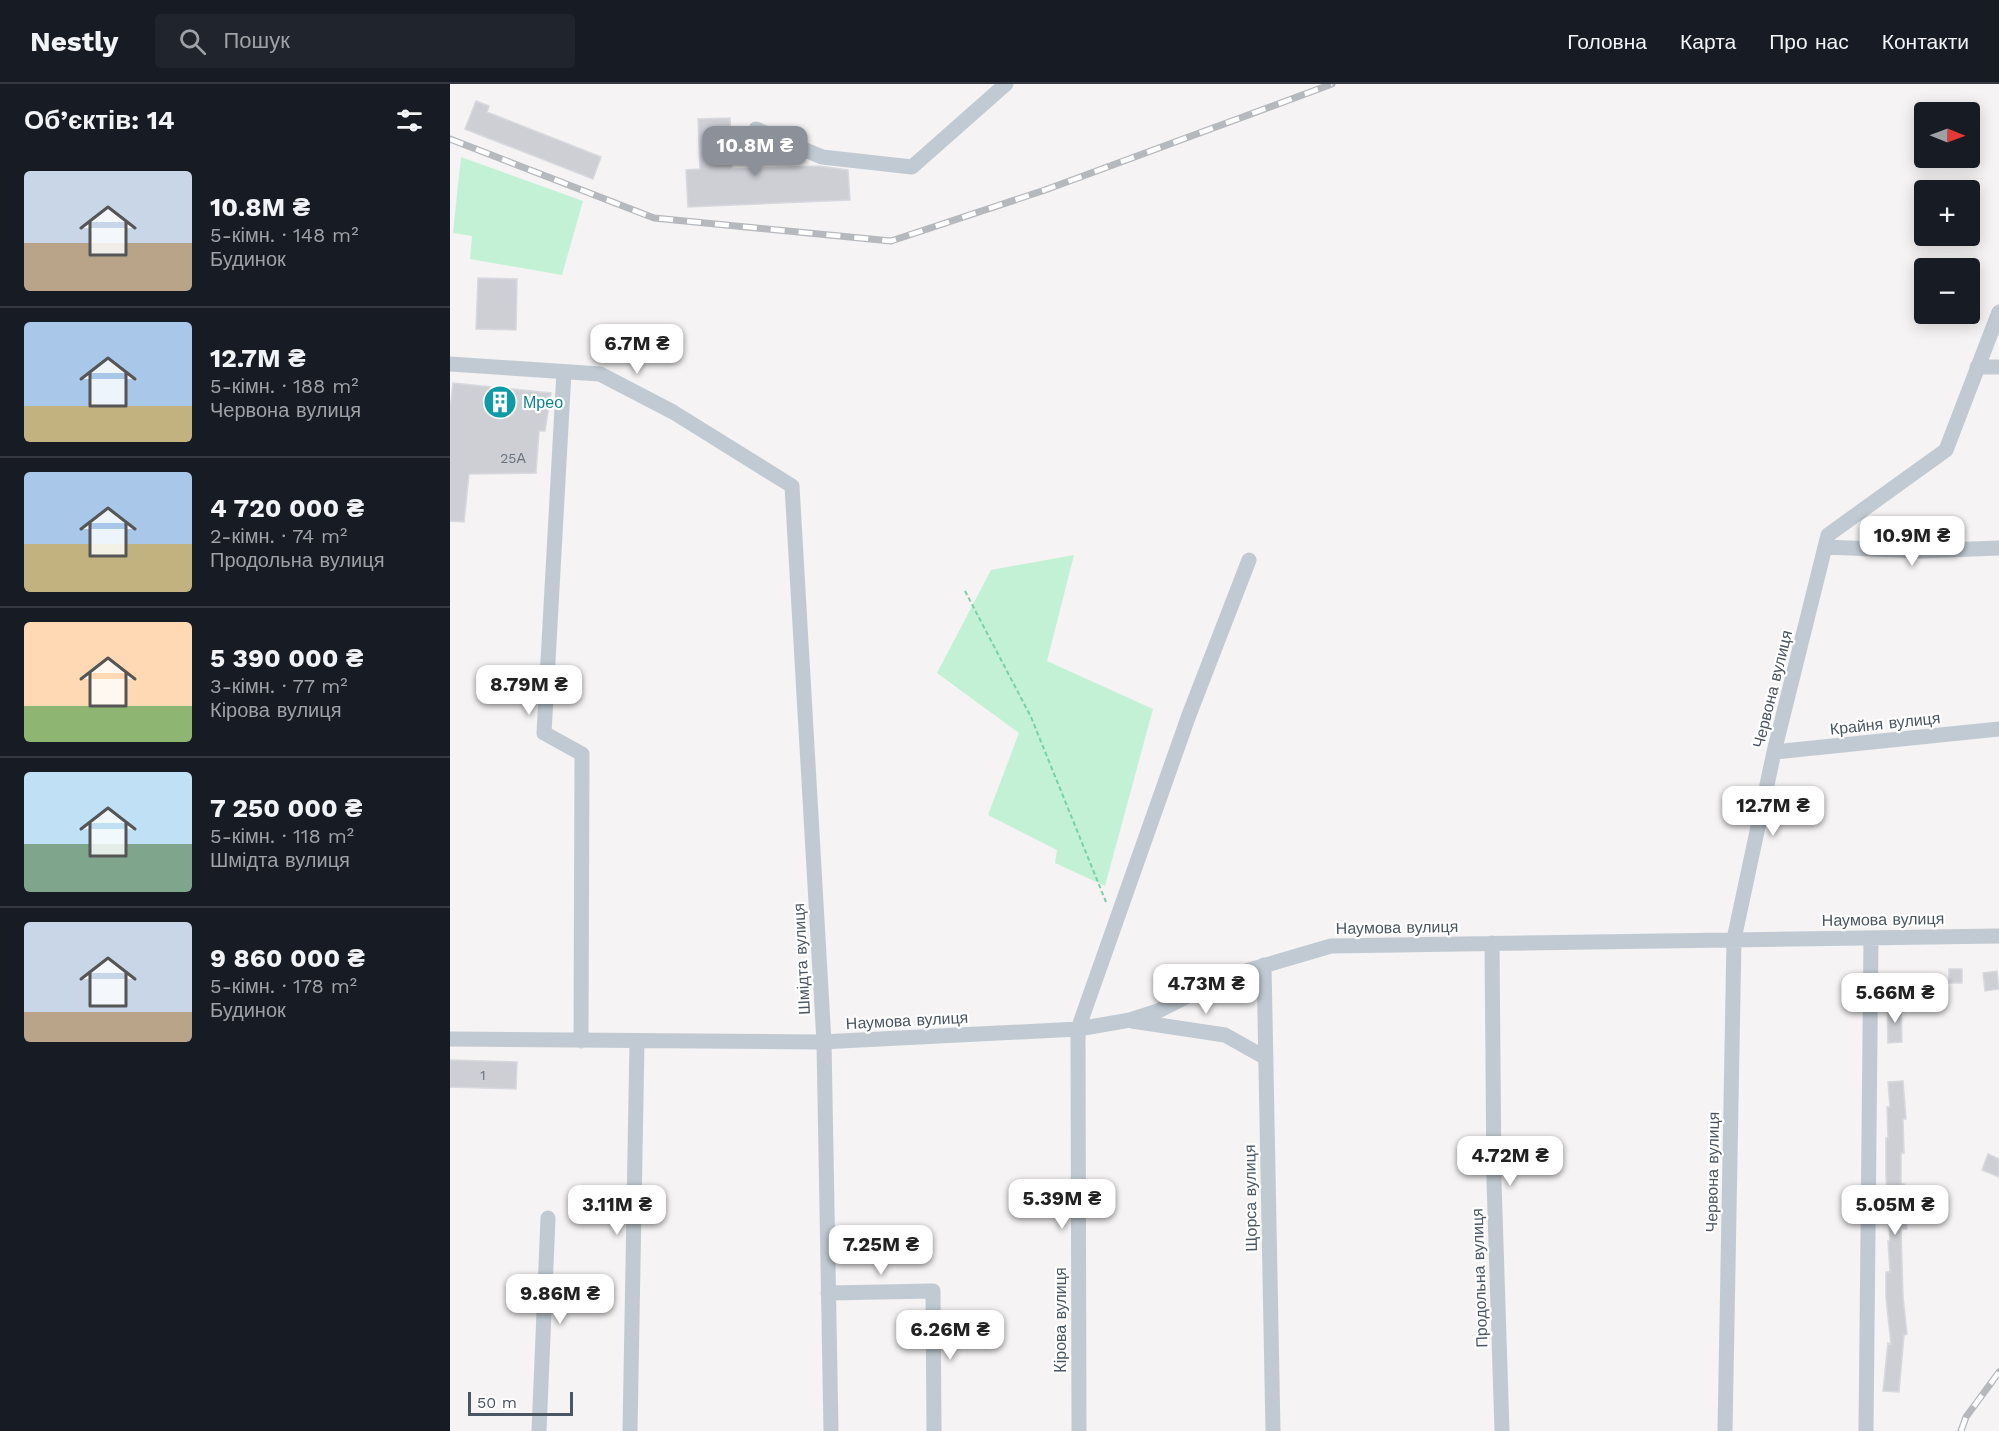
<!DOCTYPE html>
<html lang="uk">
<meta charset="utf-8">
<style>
body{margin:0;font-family:"Work Sans",sans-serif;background:#20242c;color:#f1f3f6;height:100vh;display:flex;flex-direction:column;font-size:22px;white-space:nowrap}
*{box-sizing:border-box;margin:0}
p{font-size:20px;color:#9ea1a6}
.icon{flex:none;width:33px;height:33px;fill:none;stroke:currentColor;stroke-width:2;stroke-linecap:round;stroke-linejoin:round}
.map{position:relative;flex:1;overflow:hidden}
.drawer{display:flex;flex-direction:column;background:#171b24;width:450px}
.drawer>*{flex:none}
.needle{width:39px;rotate:91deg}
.fabs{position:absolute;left:1464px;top:18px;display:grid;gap:12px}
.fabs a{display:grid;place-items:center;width:66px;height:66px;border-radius:6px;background:#171b24;box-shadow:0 3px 15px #0003;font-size:30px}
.scale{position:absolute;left:18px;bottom:15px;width:105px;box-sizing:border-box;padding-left:6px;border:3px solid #4a5661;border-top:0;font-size:16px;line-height:21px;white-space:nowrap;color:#4a5661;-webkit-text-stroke:4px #fff;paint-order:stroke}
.price{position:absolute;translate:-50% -51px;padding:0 14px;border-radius:12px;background:#fff;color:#222;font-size:20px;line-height:39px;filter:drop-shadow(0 2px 3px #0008)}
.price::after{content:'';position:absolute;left:50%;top:36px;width:18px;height:14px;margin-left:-9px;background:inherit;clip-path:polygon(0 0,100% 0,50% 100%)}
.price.current{background:#8c9099;color:#fff}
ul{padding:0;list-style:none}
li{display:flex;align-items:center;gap:18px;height:150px;padding:0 24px}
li+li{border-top:2px solid #363941}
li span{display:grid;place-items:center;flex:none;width:168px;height:120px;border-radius:6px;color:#555}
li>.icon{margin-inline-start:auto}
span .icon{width:72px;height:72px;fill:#fffc;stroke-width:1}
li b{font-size:26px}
h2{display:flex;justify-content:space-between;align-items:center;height:72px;padding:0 24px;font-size:26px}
header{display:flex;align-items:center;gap:36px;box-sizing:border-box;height:84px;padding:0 30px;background:#171b24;border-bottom:2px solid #363941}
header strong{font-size:28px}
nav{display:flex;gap:33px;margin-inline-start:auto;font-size:21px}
.search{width:420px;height:54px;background:#20242c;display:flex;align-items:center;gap:15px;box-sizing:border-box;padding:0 21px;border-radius:6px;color:#9ea1a6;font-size:22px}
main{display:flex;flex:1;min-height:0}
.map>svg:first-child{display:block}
</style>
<header>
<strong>Nestly</strong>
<div class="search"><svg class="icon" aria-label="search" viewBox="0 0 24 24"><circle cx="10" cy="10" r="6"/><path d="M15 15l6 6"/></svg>Пошук</div>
<nav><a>Головна</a><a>Карта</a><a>Про нас</a><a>Контакти</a></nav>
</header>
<main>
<section class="drawer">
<h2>Об’єктів: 14<svg class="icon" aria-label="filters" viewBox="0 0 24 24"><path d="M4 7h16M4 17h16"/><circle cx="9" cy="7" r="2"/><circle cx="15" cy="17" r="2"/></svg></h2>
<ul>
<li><span style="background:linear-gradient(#c9d6e8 60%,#b9a48a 0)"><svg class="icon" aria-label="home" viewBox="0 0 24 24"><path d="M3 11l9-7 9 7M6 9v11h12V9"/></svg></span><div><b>10.8M ₴</b><p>5-кімн. · 148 m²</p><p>Будинок</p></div></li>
<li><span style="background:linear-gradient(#a9c7e8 70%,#c2b280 0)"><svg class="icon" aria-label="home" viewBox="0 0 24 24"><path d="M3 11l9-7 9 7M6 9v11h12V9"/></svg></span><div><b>12.7M ₴</b><p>5-кімн. · 188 m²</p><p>Червона вулиця</p></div></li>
<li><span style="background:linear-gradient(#a9c7e8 60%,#c2b280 0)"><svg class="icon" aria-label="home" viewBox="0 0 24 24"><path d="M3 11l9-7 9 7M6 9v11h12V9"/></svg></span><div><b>4 720 000 ₴</b><p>2-кімн. · 74 m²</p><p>Продольна вулиця</p></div></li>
<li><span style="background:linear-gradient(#ffd9b3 70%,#8fb573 0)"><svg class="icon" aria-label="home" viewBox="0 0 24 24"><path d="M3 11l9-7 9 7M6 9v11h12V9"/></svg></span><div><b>5 390 000 ₴</b><p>3-кімн. · 77 m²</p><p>Кірова вулиця</p></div></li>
<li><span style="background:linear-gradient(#bfe0f5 60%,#7fa58c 0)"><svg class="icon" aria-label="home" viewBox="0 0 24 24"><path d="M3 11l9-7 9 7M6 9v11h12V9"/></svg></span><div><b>7 250 000 ₴</b><p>5-кімн. · 118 m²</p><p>Шмідта вулиця</p></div></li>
<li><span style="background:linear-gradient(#c9d6e8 75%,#b9a48a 0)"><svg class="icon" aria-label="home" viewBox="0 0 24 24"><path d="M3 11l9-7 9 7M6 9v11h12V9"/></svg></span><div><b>9 860 000 ₴</b><p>5-кімн. · 178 m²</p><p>Будинок</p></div></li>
</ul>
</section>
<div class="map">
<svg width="1549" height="1347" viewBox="0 0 1549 1347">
<rect width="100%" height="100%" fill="#f5f3f3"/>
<path fill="#c3f1d5" d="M11 73 133 117 112 191 20 175 22 152 3 149Z
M624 471 597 577 703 625 655 802 605 779 607 766 538 731 569 649 487 589 541 486Z"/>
<path fill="#cdcfd5" stroke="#d7d9de" stroke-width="1.5" d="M26 17 39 22 37 28 151 73 143 95 15 45Z
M280 34 282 85 368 82 398 86 400 116 238 123 236 86 250 85 248 35Z
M28 194 67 195 66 246 26 245Z
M3 299 101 309 95 347H89L86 389 19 390 14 438 0 437V326Z
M1499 885H1512V899H1499Z
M1547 887 1549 905 1535 907 1533 889Z
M1451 920 1452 958 1438 959 1437 921Z
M0 976 67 978 66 1005 0 1003Z
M1453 997 1456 1035H1453L1454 1069H1451V1100H1454L1457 1145H1451L1453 1213 1457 1250 1454 1251 1449 1308 1433 1307 1438 1259 1441 1260 1436 1214V1188H1440L1438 1157H1440L1436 1092V1054H1438L1437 1023H1440L1438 998Z
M1538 1070 1549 1075V1093L1532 1086Z"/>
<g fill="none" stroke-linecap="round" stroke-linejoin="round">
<path stroke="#7ad0a6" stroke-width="2" stroke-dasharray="4.5 3" stroke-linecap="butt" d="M515 507 581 633 656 818"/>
<path stroke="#c1cad2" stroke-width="15" d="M306 45 372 73 462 83 556 0
M0 280 150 290 223 328 342 402 374 958 381 1347
M1527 283H1549
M114 288 94 649 132 670 131 957
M1375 463 1471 467 1549 464
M1324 668 1549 645
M1042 859 1044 1097 1052 1347
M814 881 823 1347
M682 937 775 951 816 974
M0 955 371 958 628 945 680 936 708 927 775 893 881 862 1549 852
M378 1209 483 1207 484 1347
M89 1347 98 1134
M180 1347 187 958
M629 1347 628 945 739 631 799 476
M1275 1347 1284 855 1324 668 1378 451 1496 366 1549 228
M1416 1347 1421 854"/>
<defs>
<path id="rail" d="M0 55 204 134 441 157 595 106 882 0
M1511 1347 1516 1333 1549 1288"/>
</defs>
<use href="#rail" stroke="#b5b8bd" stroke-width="7"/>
<use href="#rail" stroke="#fff" stroke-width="4.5" stroke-dasharray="14" stroke-linecap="butt"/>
</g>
<defs>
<symbol id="building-disc" viewBox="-11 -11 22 22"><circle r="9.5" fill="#0f9aa8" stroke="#fff"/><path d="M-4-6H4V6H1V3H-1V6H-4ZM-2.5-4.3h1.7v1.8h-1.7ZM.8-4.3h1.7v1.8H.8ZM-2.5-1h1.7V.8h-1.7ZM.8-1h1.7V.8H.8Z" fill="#fff"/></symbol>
</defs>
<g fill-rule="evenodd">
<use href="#building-disc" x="31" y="299" width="38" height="38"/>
</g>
<g text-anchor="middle" stroke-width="4.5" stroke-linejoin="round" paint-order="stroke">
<g font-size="14" fill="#6b747e">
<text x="63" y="379">25А</text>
<text x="33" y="996">1</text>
</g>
<g font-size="16" fill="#0d838f" stroke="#fff" text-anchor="start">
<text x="73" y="324">Мрео</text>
</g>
<g font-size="16" fill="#4a5661" stroke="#fff">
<text transform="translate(1322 605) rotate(-76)" y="6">Червона вулиця</text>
<text transform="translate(1435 639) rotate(-6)" y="6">Крайня вулиця</text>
<text transform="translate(1433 835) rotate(-1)" y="6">Наумова вулиця</text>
<text transform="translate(947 843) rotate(-1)" y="6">Наумова вулиця</text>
<text transform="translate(351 875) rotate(-93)" y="6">Шмідта вулиця</text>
<text transform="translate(457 936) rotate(-3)" y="6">Наумова вулиця</text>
<text transform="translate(1262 1088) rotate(-89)" y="6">Червона вулиця</text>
<text transform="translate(800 1114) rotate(-91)" y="6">Щорса вулиця</text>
<text transform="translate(1029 1194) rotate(-92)" y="6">Продольна вулиця</text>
<text transform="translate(610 1236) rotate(-90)" y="6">Кірова вулиця</text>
</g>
</g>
</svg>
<div class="fabs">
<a><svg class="needle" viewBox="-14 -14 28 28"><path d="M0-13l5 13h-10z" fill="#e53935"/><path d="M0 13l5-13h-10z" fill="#9ea1a6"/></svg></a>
<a>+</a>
<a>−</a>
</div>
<div class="scale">50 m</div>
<b class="price current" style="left:305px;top:93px">10.8M ₴</b>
<b class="price" style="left:187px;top:291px">6.7M ₴</b>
<b class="price" style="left:1462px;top:483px">10.9M ₴</b>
<b class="price" style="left:79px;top:632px">8.79M ₴</b>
<b class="price" style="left:1323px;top:753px">12.7M ₴</b>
<b class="price" style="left:756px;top:931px">4.73M ₴</b>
<b class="price" style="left:1445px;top:940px">5.66M ₴</b>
<b class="price" style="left:1060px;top:1103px">4.72M ₴</b>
<b class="price" style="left:612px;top:1146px">5.39M ₴</b>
<b class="price" style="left:167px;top:1152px">3.11M ₴</b>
<b class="price" style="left:1445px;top:1152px">5.05M ₴</b>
<b class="price" style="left:431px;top:1192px">7.25M ₴</b>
<b class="price" style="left:110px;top:1241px">9.86M ₴</b>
<b class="price" style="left:500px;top:1277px">6.26M ₴</b>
</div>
</main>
